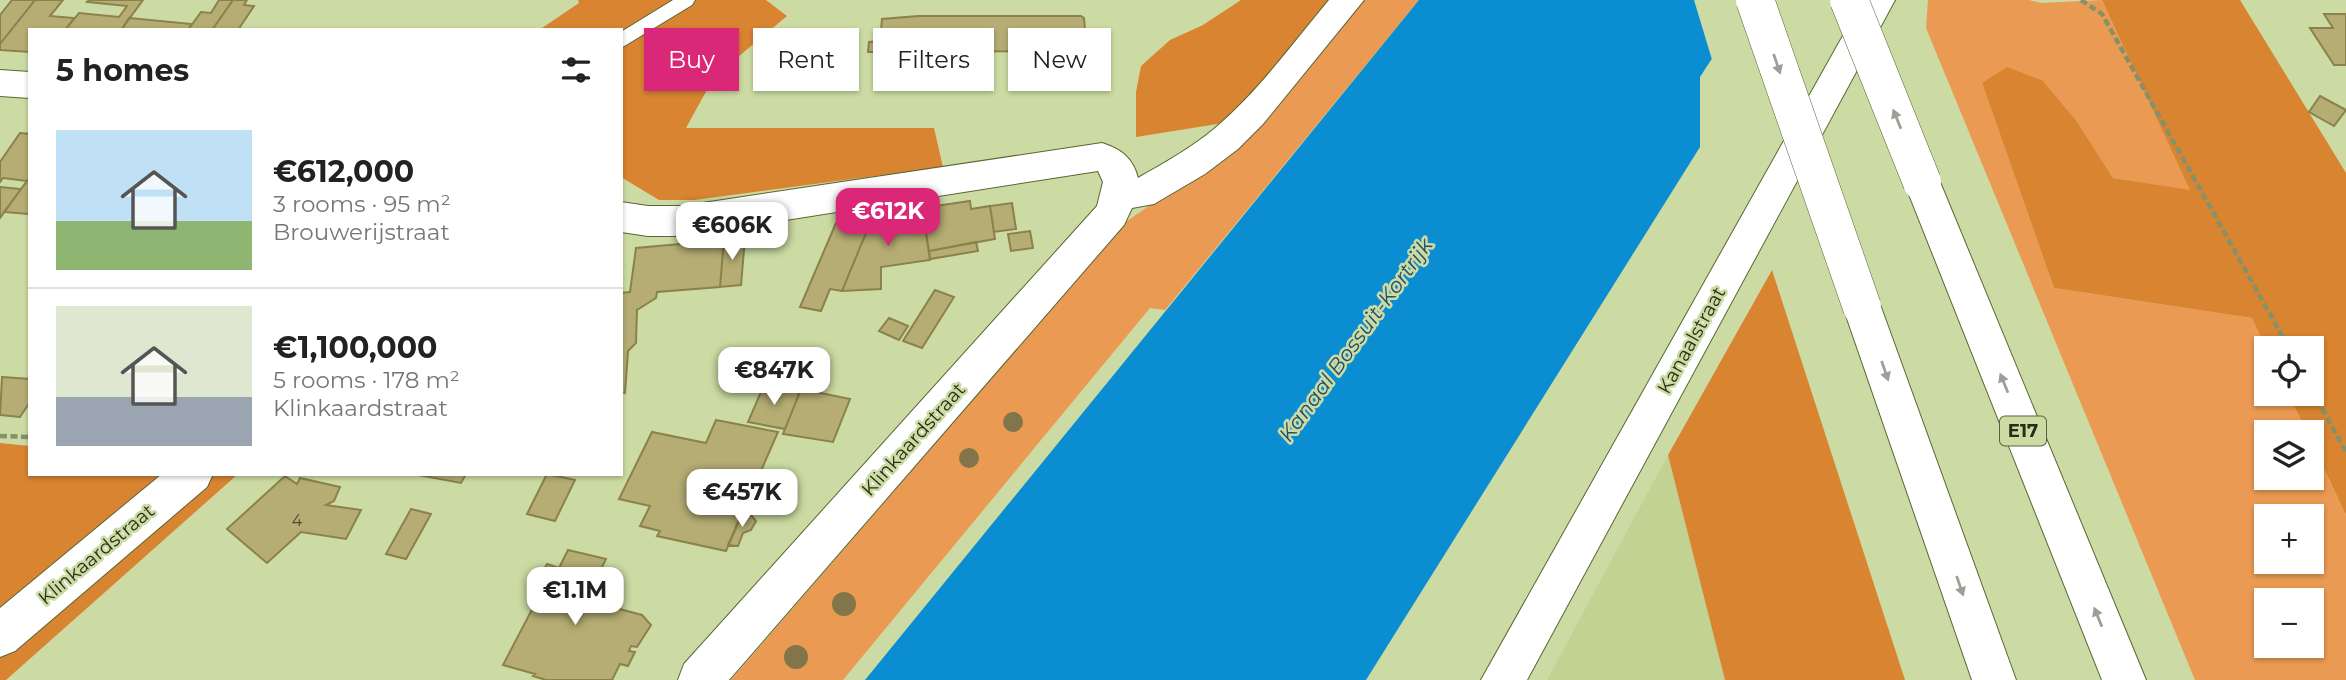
<!DOCTYPE html>
<meta charset="utf-8">
<style>
body{margin:0;font-family:Montserrat,sans-serif;background:#f2f2f2;color:#222;height:100vh;display:flex;flex-direction:column;font-size:26px;white-space:nowrap}
*{box-sizing:border-box;margin:0}
p{font-size:23px;color:#767676}
.icon{flex:none;width:38px;height:38px;fill:none;stroke:currentColor;stroke-width:2;stroke-linecap:round;stroke-linejoin:round}
.map{position:relative;flex:1;overflow:hidden}
.sheet{position:absolute;left:28px;top:28px;width:595px;height:448px;display:flex;flex-direction:column;background:#fff;border-radius:0px;box-shadow:0 2px 5px #0004}
.sheet>*{flex:none}
.top-card{position:absolute;left:644px;top:28px;width:665px;height:63px;display:flex;gap:14px}
.buttons{position:absolute;left:2254px;top:336px;display:grid;gap:14px}
.buttons a{display:grid;place-items:center;width:70px;height:70px;border-radius:0px;background:#fff;box-shadow:0 2px 5px #0004;font-size:35px}
.price{position:absolute;translate:-50% -60px;padding:0 16px;border-radius:14px;background:#fff;color:#222;font-size:23px;line-height:46px;filter:drop-shadow(0 2px 4px #0008)}
.price::after{content:'';position:absolute;left:50%;top:42px;width:21px;height:16px;margin-left:-10px;background:inherit;clip-path:polygon(0 0,100% 0,50% 100%)}
.price.on{background:#db2777;color:#fff}
ul{padding:0;list-style:none}
li{display:flex;align-items:center;gap:21px;height:175px;padding:0 28px}
li+li{border-top:2px solid #e0e0e0}
li span{display:grid;place-items:center;flex:none;width:196px;height:140px;border-radius:0px;color:#555}
li>.icon{margin-inline-start:auto}
span .icon{width:84px;height:84px;fill:#fffc;stroke-width:1}
li b{font-size:30px}
h2{display:flex;justify-content:space-between;align-items:center;height:84px;padding:0 28px;font-size:30px}
.chip{padding:0 24px;border-radius:0px;background:#fff;box-shadow:0 2px 5px #0004;font-size:24px;line-height:63px}
.chip.on{background:#db2777;color:#fff}
.map>svg:first-child{display:block}
</style>
<div class="map">
<svg width="2346" height="680" viewBox="0 0 2346 680">
<rect width="100%" height="100%" fill="#ccdba3"/>
<path fill="#c1d293" d="M1668 455 1725 680H1547Z"/>
<path fill="#ea9a52" fill-rule="evenodd" d="M1359 0H1419L1165 310 1150 308 843 680H731L1127 221 1178 186Z
M1928 0H2029L2041 3 2102 0 2191 191 2113 178 2076 120 2043 81 1982 83 2054 288 2252 318 2266 348V394H2288L2307 432H2266V478H2312V443L2346 515V680H2195L1926 28ZM2266 516H2312V562H2266ZM2266 600H2312V646H2266Z"/>
<path fill="#d98431" d="M578 0H766L787 16 714 77 686 128H934L943 167 694 200H659L621 177V30H539L579 3Z
M1241 0H1336L1230 122 1136 137V92L1141 66 1170 40 1203 25Z
M2102 0H2240L2346 173V515L2312 443V432H2307L2288 394H2312V348H2266L2252 318 2054 288 1982 83 2007 67 2043 81 2076 120 2113 178 2190 190Z
M1772 270 1905 680H1725L1668 455Z
M0 443 30 446V474H238L6 680H0Z"/>
<path fill="#0b8ed1" d="M1419 0H1750L1700 77V147L1366 680H865Z"/>
<path fill="#ccdba3" d="M1694 0H1754L1713 63Z"/>
<path fill="#b5ad74" stroke="#8a824a" stroke-width="2" d="M12 0H35L0 44V15Z
M35 0H63L50 16 74 18 65 30H30V52L0 50V44Z
M89 0H143L121 30H65L79 13 119 17 127 6 87 2Z
M219 0H233L212 30H188L201 12 211 13Z
M233 0H247L244 5 254 6 238 30H212Z
M2324 14H2346V65H2334L2310 28H2333Z
M918 16H1081L1084 18 1087 51 868 52 869 42 880 41 882 19Z
M129 18 192 24 188 30H121Z
M2320 96 2346 110 2334 126 2309 112Z
M20 133 30 134V177L27 181 3 178 0 182V162Z
M30 177V212L28 214 4 212Z
M0 187 21 189 0 218Z
M970 201 971 209 990 206 995 239 929 251 922 208Z
M1012 203 1016 229 994 232 990 206Z
M922 208 930 260 881 267V289L842 291 873 216Z
M873 216 842 291 830 289 821 311 800 307 836 223Z
M1030 231 1033 248 1011 251 1008 234Z
M745 238 741 285 720 287 724 240Z
M724 240 720 287 657 292 656 298 637 310 636 343 628 351 625 393 621 392V293L630 292 636 248Z
M976 242 978 251 930 259 929 251Z
M935 290 954 297 922 348 903 341Z
M889 318 908 326 899 340 879 331Z
M2 377 30 379V402L20 417 0 415Z
M764 385 800 392 785 429 748 422Z
M801 389 850 399 833 442 783 434Z
M716 420 778 432 726 551 657 536 660 531 640 526 650 506 619 499 652 432 706 443Z
M413 474H466L461 483Z
M547 474 575 480 555 521 527 514Z
M285 476 297 484 300 478 340 487 334 501 326 505 361 510 346 539 301 532 267 563 227 529Z
M411 509 431 514 406 559 386 554Z
M742 513 751 515 756 521 751 530 743 533 738 546 728 545Z
M568 550 606 559 586 600 642 615 651 625 637 647 631 646 629 651 635 652 628 666 620 664 612 680H546L533 676 535 674 503 665 538 598 529 596 547 564 559 568Z"/>
<g fill="none" stroke-linecap="round" stroke-linejoin="round">
<defs>
<path id="service" d="M673 0H695L692 5 621 48V32Z"/>
<path id="minor" d="M1329 0H1364L1263 124 1238 149 1205 174 1154 204 1132 208 1124 225 729 680H678L684 664 1097 206 1103 182 1098 171 683 236H648L621 232V202L648 206H683L1102 143C1121 149 1133 158 1138 178 1164 163 1191 148 1214 129 1258 92 1293 43 1329 0Z
M0 70 30 72V98L0 96Z
M162 474H213L207 487 15 651 0 657V608Z"/>
<path id="tertiary" d="M1863 0H1895L1527 680H1481Z"/>
<path id="motorway" d="M1922 168 1935 172 1940 182 2146 680H2102L1904 182 1909 172Z
M1862 291 1875 296 1881 307 2016 680H1972L1843 307 1849 296Z"/>
</defs>
<use href="#service" stroke="#5a6633" stroke-width="2"/>
<use href="#minor" stroke="#5a6633" stroke-width="2"/>
<use href="#tertiary" stroke="#5a6633" stroke-width="2"/>
<use href="#motorway" stroke="#5a6633" stroke-width="2"/>
<path stroke="#869167" stroke-width="4.5" stroke-dasharray="7 3.5" stroke-linecap="butt" d="M2081 0 2102 14 2289 348
M2312 390 2346 452
M0 436 30 437"/>
<use href="#service" fill="#fff" fill-rule="evenodd"/>
<use href="#minor" fill="#fff" fill-rule="evenodd"/>
<use href="#tertiary" fill="#fff" fill-rule="evenodd"/>
<use href="#motorway" fill="#fff" fill-rule="evenodd"/>
<defs>
<path id="motorway-bridge" d="M1755 0 1862 307
M1849 0 1922 182"/>
</defs>
<use href="#motorway-bridge" stroke="#5a6633" stroke-width="39" stroke-linecap="butt"/>
<use href="#motorway-bridge" stroke="#fff" stroke-width="38"/>
</g>
<g fill="#817549">
<circle cx="1013" cy="422" r="10"/>
<circle cx="969" cy="458" r="10"/>
<circle cx="844" cy="604" r="12"/>
<circle cx="796" cy="657" r="12"/>
</g>
<defs><path id="oneway-solid" d="M-6-.8H1V-3.2L6.5 0L1 3.2V.8H-6Z" transform="scale(1.75)"/></defs>
<g fill="#9ea097">
<use href="#oneway-solid" transform="translate(1777 64) rotate(71)"/>
<use href="#oneway-solid" transform="translate(1897 119) rotate(-112)"/>
<use href="#oneway-solid" transform="translate(1885 371) rotate(71)"/>
<use href="#oneway-solid" transform="translate(2004 383) rotate(-112)"/>
<use href="#oneway-solid" transform="translate(1960 586) rotate(71)"/>
<use href="#oneway-solid" transform="translate(2098 617) rotate(-112)"/>
</g>
<g text-anchor="middle" stroke-width="5" stroke-linejoin="round" paint-order="stroke">
<g font-size="16" fill="#4a4d2e">
<text x="297" y="526">4</text>
</g>
<rect fill="#ccdba3" stroke="#586141" stroke-width="2" x="2000" y="416.5" width="46" height="29" rx="5"/>
<g font-size="18" font-weight="bold" fill="#272d17">
<text x="2023" y="437">E17</text>
</g>
<g font-size="19" fill="#272d17" stroke="#ccdba3">
<text transform="translate(1691 340) rotate(-61)" y="7">Kanaalstraat</text>
<text transform="translate(913 439) rotate(-48)" y="7">Klinkaardstraat</text>
<text transform="translate(96 554) rotate(-40)" y="7">Klinkaardstraat</text>
</g>
<g font-size="21" font-style="italic" fill="#244f6c" stroke="#ccdba3">
<text transform="translate(1356 340) rotate(-54)" y="7">Kanaal Bossuit-Kortrijk</text>
</g>
</g>
</svg>
<div class="buttons">
<a><svg class="icon" aria-label="locate" viewBox="0 0 24 24"><circle cx="12" cy="12" r="6"/><path d="M12 2v4M12 18v4M2 12h4M18 12h4"/></svg></a>
<a><svg class="icon" aria-label="layers" viewBox="0 0 24 24"><path d="M12 4l9 5-9 5-9-5zM3 14l9 5 9-5"/></svg></a>
<a>+</a>
<a>−</a>
</div>
<b class="price on" style="left:888px;top:248px">€612K</b>
<b class="price" style="left:732px;top:262px">€606K</b>
<b class="price" style="left:774px;top:407px">€847K</b>
<b class="price" style="left:742px;top:529px">€457K</b>
<b class="price" style="left:575px;top:627px">€1.1M</b>
<div class="top-card">
<a class="chip on">Buy</a>
<a class="chip">Rent</a>
<a class="chip">Filters</a>
<a class="chip">New</a>
</div>
<section class="sheet">
<h2>5 homes<svg class="icon" aria-label="filters" viewBox="0 0 24 24"><path d="M4 7h16M4 17h16"/><circle cx="9" cy="7" r="2"/><circle cx="15" cy="17" r="2"/></svg></h2>
<ul>
<li><span style="background:linear-gradient(#bfe0f5 65%,#8fb573 0)"><svg class="icon" aria-label="home" viewBox="0 0 24 24"><path d="M3 11l9-7 9 7M6 9v11h12V9"/></svg></span><div><b>€612,000</b><p>3 rooms · 95 m²</p><p>Brouwerijstraat</p></div></li>
<li><span style="background:linear-gradient(#dfe7d0 65%,#9aa5b1 0)"><svg class="icon" aria-label="home" viewBox="0 0 24 24"><path d="M3 11l9-7 9 7M6 9v11h12V9"/></svg></span><div><b>€1,100,000</b><p>5 rooms · 178 m²</p><p>Klinkaardstraat</p></div></li>
</ul>
</section>
</div>
